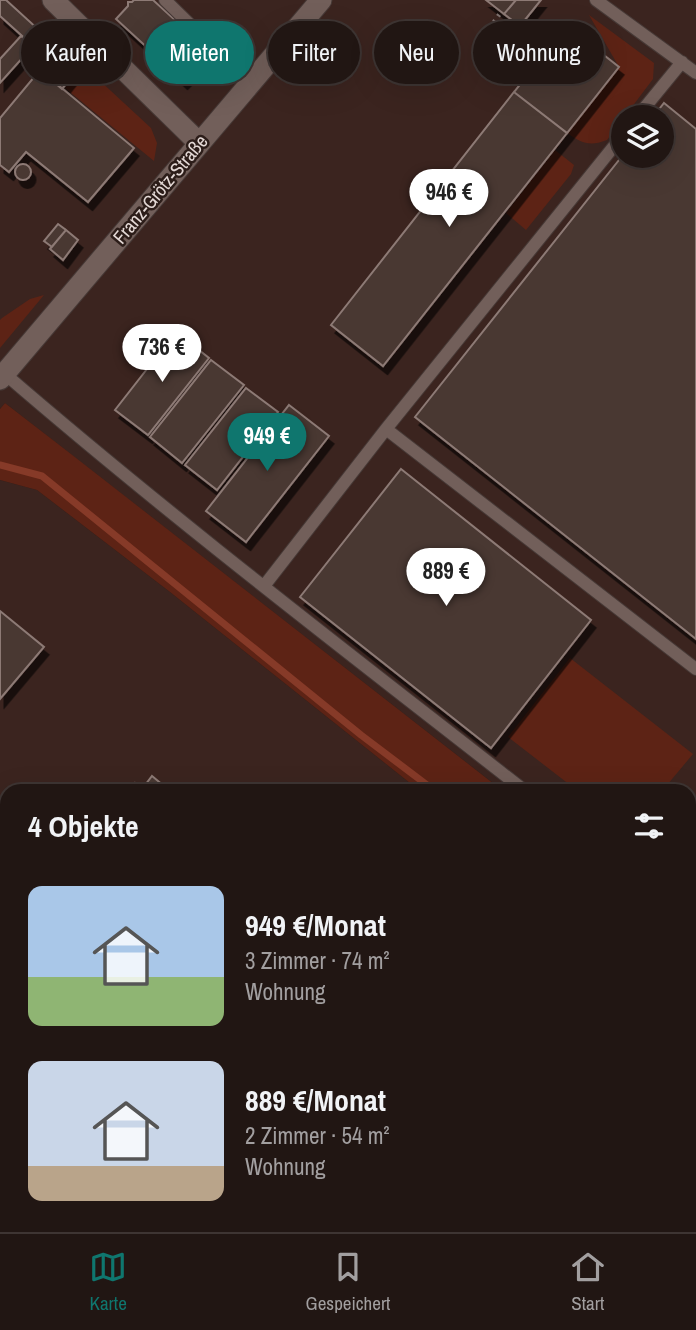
<!DOCTYPE html>
<html lang="de">
<meta charset="utf-8">
<style>
body{margin:0;font-family:"Archivo Narrow",sans-serif;background:#2d2321;color:#f1f3f6;height:100vh;display:flex;flex-direction:column;font-size:26px;white-space:nowrap}
*{box-sizing:border-box;margin:0}
p{font-size:23px;color:#a29fa0}
.icon{flex:none;width:38px;height:38px;fill:none;stroke:currentColor;stroke-width:2;stroke-linecap:round;stroke-linejoin:round}
.map{position:relative;flex:1;overflow:hidden}
.side{position:absolute;left:0px;top:784px;width:696px;height:448px;display:flex;flex-direction:column;background:#211613;border-radius:21px 21px 0 0;box-shadow:0 7px 28px #0002,0 0 0 2px #3e3533}
.side>*{flex:none}
.guide{position:absolute;left:21px;top:21px;width:654px;height:63px;display:flex;gap:14px}
.buttons{position:absolute;left:611px;top:105px;display:grid;gap:14px}
.buttons a{display:grid;place-items:center;width:63px;height:63px;border-radius:50%;background:#211613;box-shadow:0 7px 28px #0002,0 0 0 2px #3e3533;font-size:35px}
.price{position:absolute;translate:-50% -60px;padding:0 16px;border-radius:24px;background:#fff;color:#222;font-size:23px;line-height:46px;filter:drop-shadow(0 2px 4px #0008)}
.price::after{content:'';position:absolute;left:50%;top:42px;width:21px;height:16px;margin-left:-10px;background:inherit;clip-path:polygon(0 0,100% 0,50% 100%)}
.price.current{background:#0f766e;color:#fff}
ul{padding:0;list-style:none}
li{display:flex;align-items:center;gap:21px;height:175px;padding:0 28px}
li span{display:grid;place-items:center;flex:none;width:196px;height:140px;border-radius:14px;color:#555}
li>.icon{margin-inline-start:auto}
span .icon{width:84px;height:84px;fill:#fffc;stroke-width:1}
li b{font-size:30px}
h2{display:flex;justify-content:space-between;align-items:center;height:84px;padding:0 28px;font-size:30px}
.pill{padding:0 24px;border-radius:32px;background:#211613;box-shadow:0 7px 28px #0002,0 0 0 2px #3e3533;font-size:24px;line-height:63px}
.pill.current{background:#0f766e;color:#fff}
.menu{display:flex;justify-content:space-around;align-items:center;height:98px;border-top:2px solid #3e3533;background:#211613;font-size:19px;color:#a29fa0}
.menu a{display:grid;justify-items:center;gap:4px}
.menu .current{color:#0f766e}
.map>svg:first-child{display:block}
</style>
<div class="map">
<svg width="696" height="1232" viewBox="0 0 696 1232">
<defs>
<filter id="shadow"><feDropShadow dx="4.5" dy="8" stdDeviation="0" flood-color="#0009"/></filter>
</defs>
<rect width="100%" height="100%" fill="#2c1d19"/>
<path fill="#3b241f" fill-rule="evenodd" d="M0 0H696V942L690 937V791H503L5 403 0 409ZM623 117H662V156H623Z
M0 480 37 490 170 592 420 791H7V1225H690V1007L696 1013V1232H0Z"/>
<path fill="#5d2315" d="M589 15 654 63 653 79 607 140C589 147 582 143 567 133L619 67Z
M84 66 151 128 157 143 154 161 65 88Z
M555 150 574 165 571 174 526 230 506 213Z
M44 295 0 348V320L2 318 30 299Z
M5 403 71 454 503 791H420L170 592 37 490 0 480V409Z
M570 658 693 754 662 791H566L570 785 508 737Z"/>
<g fill="none" stroke-linecap="round" stroke-linejoin="round">
<path stroke="#863a28" stroke-width="7" d="M0 465 42 476 361 735 435 791
M690 985 696 991
M690 1182 696 1178
M612 1232 623 1225"/>
</g>
<path fill="#483732" stroke="#8d7a75" stroke-width="2" filter="url(#shadow)" d="M0 0H6L40 31 30 43 0 16Z
M134 0H153L210 52 199 64 200 68 195 69 183 81 168 67H165L164 63 116 19 128 6V2H132Z
M486 0H516L504 14Z
M516 0H541L520 26 504 14Z
M567 26 619 67 567 133 514 92Z
M21 36 33 46 0 83V59Z
M57 50 79 68 62 89 40 70Z
M40 70 134 148 88 202 26 152 9 172 0 165V118Z
M514 92 567 133 383 366 331 325Z
M664 103 696 129V639L415 417 623 155 662 156V117H653Z
M15 172a8 8 0 1 1 16 0a8 8 0 1 1-16 0Z
M58 224 66 230 52 247 44 241Z
M66 230 78 240 63 260 50 249Z
M176 332 209 358 148 435 115 410Z
M211 360 244 385 182 463 150 437Z
M246 388 278 412 217 490 185 465Z
M289 405 329 436 246 542 206 511Z
M401 469 591 620 491 748 300 597Z
M0 611 44 647 0 699Z
M152 776 170 791H129L135 783 142 789Z
M269 1225H432L427 1232H263Z"/>
<g fill="none" stroke-linecap="round" stroke-linejoin="round">
<defs>
<path id="service" d="M165 0 250 83
M596 0 696 73
M637 117 682 62
M5 374C173 519 350 654 525 791
M386 429 696 669
M264 586 386 429 623 135
M690 920 696 925"/>
<path id="minor" d="M53 0 199 143
M0 379 321 0"/>
</defs>
<use href="#service" stroke="#463936" stroke-width="14"/>
<use href="#minor" stroke="#463936" stroke-width="23"/>
<path stroke="#807370" stroke-width="4.5" stroke-dasharray="2 5" stroke-linecap="butt" d="M494 22 501 12"/>
<use href="#service" stroke="#725f5a" stroke-width="12"/>
<use href="#minor" stroke="#725f5a" stroke-width="21"/>
</g>
<g text-anchor="middle" stroke-width="5" stroke-linejoin="round" paint-order="stroke">
<g font-size="19" fill="#e4d9d6" stroke="#2c1d19">
<text transform="translate(160 189) rotate(-50)" y="7">Franz-Grötz-Straße</text>
</g>
</g>
</svg>
<div class="buttons">
<a><svg class="icon" aria-label="layers" viewBox="0 0 24 24"><path d="M12 4l9 5-9 5-9-5zM3 14l9 5 9-5"/></svg></a>
</div>
<b class="price" style="left:449px;top:229px">946 €</b>
<b class="price" style="left:162px;top:384px">736 €</b>
<b class="price current" style="left:267px;top:473px">949 €</b>
<b class="price" style="left:446px;top:608px">889 €</b>
<div class="guide">
<a class="pill">Kaufen</a>
<a class="pill current">Mieten</a>
<a class="pill">Filter</a>
<a class="pill">Neu</a>
<a class="pill">Wohnung</a>
</div>
<section class="side">
<h2>4 Objekte<svg class="icon" aria-label="filters" viewBox="0 0 24 24"><path d="M4 7h16M4 17h16"/><circle cx="9" cy="7" r="2"/><circle cx="15" cy="17" r="2"/></svg></h2>
<ul>
<li><span style="background:linear-gradient(#a9c7e8 65%,#8fb573 0)"><svg class="icon" aria-label="home" viewBox="0 0 24 24"><path d="M3 11l9-7 9 7M6 9v11h12V9"/></svg></span><div><b>949 €/Monat</b><p>3 Zimmer · 74 m²</p><p>Wohnung</p></div></li>
<li><span style="background:linear-gradient(#c9d6e8 75%,#b9a48a 0)"><svg class="icon" aria-label="home" viewBox="0 0 24 24"><path d="M3 11l9-7 9 7M6 9v11h12V9"/></svg></span><div><b>889 €/Monat</b><p>2 Zimmer · 54 m²</p><p>Wohnung</p></div></li>
</ul>
</section>
</div>
<nav class="menu">
<a class="current"><svg class="icon" aria-label="map" viewBox="0 0 24 24"><path d="M3 6l6-2 6 2 6-2v14l-6 2-6-2-6 2zM9 4v14M15 6v14"/></svg>Karte</a>
<a><svg class="icon" aria-label="saved" viewBox="0 0 24 24"><path d="M7 4h10v16l-5-4-5 4z"/></svg>Gespeichert</a>
<a><svg class="icon" aria-label="home" viewBox="0 0 24 24"><path d="M3 11l9-7 9 7M6 9v11h12V9"/></svg>Start</a>
</nav>
